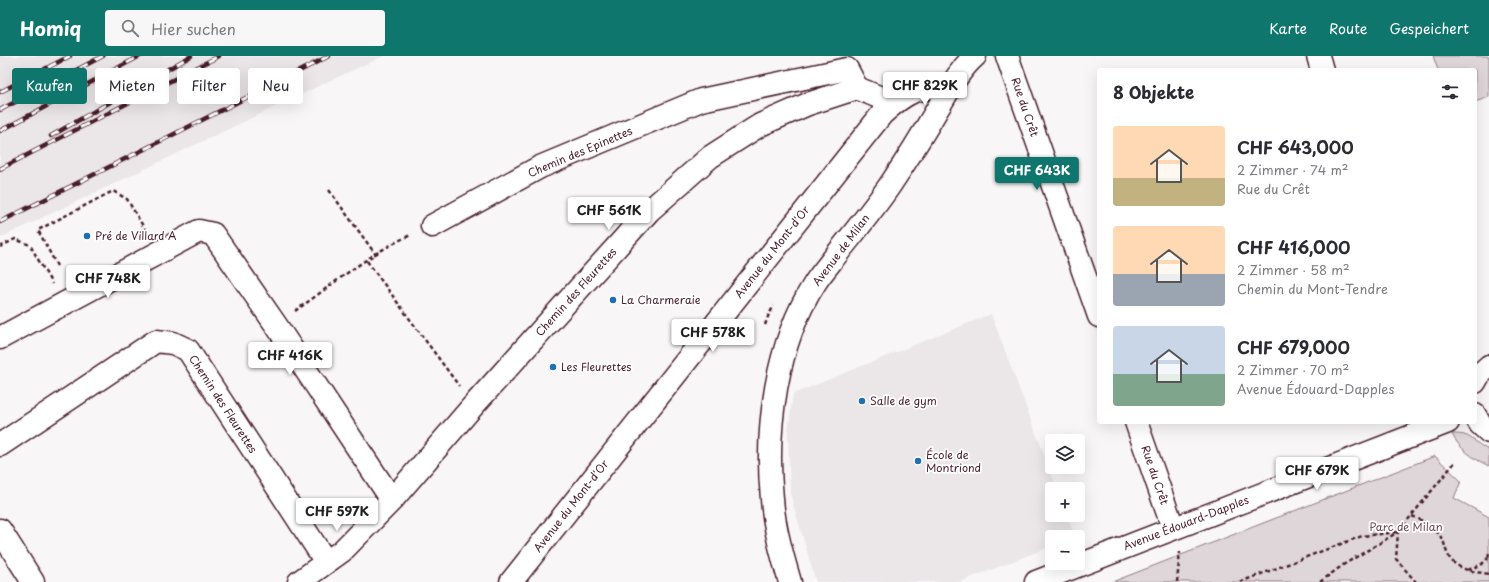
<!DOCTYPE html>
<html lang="de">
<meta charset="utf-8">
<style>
body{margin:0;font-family:"Playpen Sans",sans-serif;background:#f7f7f7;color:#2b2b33;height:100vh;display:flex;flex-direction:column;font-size:15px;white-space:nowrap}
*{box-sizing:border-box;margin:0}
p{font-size:13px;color:#7c7c81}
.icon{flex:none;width:22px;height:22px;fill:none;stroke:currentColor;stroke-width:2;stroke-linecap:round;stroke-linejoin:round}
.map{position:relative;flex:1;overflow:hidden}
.details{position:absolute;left:1097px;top:12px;width:380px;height:356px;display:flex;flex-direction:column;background:#fff;border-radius:4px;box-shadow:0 4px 16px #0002}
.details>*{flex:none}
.guide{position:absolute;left:12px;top:12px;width:380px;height:36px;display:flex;gap:8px}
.controls{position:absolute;left:1045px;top:378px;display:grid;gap:8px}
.controls a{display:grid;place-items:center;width:40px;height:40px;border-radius:4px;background:#fff;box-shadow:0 4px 16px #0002;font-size:20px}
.price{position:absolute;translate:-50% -34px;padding:0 9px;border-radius:4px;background:#fff;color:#222;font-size:13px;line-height:26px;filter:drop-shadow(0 1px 2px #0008)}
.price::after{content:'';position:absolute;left:50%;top:24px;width:12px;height:9px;margin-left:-6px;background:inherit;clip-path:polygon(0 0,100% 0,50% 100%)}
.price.current{background:#0f766e;color:#fff}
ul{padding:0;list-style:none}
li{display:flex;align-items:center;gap:12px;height:100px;padding:0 16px}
li span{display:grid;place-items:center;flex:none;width:112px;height:80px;border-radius:4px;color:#555}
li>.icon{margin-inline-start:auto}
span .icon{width:48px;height:48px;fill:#fffc;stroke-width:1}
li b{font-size:17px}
h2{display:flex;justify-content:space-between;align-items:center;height:48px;padding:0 16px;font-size:17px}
.chip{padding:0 14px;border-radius:4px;background:#fff;box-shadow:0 4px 16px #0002;font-size:14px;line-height:36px}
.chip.current{background:#0f766e;color:#fff}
header{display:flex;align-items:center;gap:24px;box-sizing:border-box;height:56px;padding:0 20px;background:#0f766e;color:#fff}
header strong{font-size:19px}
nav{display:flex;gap:22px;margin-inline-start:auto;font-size:14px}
.search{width:280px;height:36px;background:#f7f7f7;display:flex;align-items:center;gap:10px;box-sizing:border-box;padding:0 14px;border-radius:4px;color:#7c7c81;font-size:15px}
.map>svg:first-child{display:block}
</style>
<header>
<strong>Homiq</strong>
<div class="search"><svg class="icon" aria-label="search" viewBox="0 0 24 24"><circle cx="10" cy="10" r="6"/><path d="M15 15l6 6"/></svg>Hier suchen</div>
<nav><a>Karte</a><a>Route</a><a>Gespeichert</a></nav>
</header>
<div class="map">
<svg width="1489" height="526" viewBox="0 0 1489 526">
<rect width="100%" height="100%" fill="#f8f6f7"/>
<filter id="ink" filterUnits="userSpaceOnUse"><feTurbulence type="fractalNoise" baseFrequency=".025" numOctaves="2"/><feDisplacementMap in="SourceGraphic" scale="8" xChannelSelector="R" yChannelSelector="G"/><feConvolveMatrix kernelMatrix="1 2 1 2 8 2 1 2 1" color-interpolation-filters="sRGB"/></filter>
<g filter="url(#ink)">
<path fill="#ebe6e8" d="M0 0H384L329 25 0 182Z
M991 258 1057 433H1052V459H1067L1075 481H1052V490L960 526H816L790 437 788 376 793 338Z"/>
<path fill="#ded6d9" stroke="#947a82" d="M1433 0H1489V41L1475 46V14H1438Z
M1452 378C1458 378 1464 378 1469 381 1476 385 1480 390 1489 394V410C1474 403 1459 393 1452 378Z
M1435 400 1461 425 1454 442 1489 461V526H1112Z"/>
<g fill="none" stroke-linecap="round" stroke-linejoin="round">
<defs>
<path id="street" d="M1007 0 1099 260
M432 170 540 111 701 44 847 13 857 32
M0 282 199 175 213 178 276 269 392 444
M1136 366 1173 472
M0 389 156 285 173 287 188 294 326 506
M0 474 33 526
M299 526 342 495 392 444 473 350 649 155 710 101 760 69 808 48 857 32 893 47
M1036 526 1448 366"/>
<path id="secondary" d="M1318 0 1322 14
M1475 326 1479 319 1489 310
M1475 359 1480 368 1489 376
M511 526 882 58C894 47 909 34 925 32 933 30 942 31 951 31
M790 526C782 499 774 471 772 443 765 372 776 288 815 227 820 219 827 211 833 203 852 179 873 154 890 129 907 104 923 78 938 52 949 34 959 14 975 0"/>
</defs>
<use href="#street" stroke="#4a1f2b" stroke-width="25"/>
<use href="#secondary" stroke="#4a1f2b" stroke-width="25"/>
<path stroke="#4a1f2b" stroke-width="2.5" stroke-dasharray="4 3" stroke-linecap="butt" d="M329 134 376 199
M0 191 15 183 30 189 52 228
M367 205 459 330
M57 210 38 174 113 135 127 143 147 177
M295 255C331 230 371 196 411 179
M765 269 769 258 774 250
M1412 460C1426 466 1438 473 1444 487 1446 494 1448 502 1454 507 1464 515 1477 516 1489 518
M1489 497 1488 502 1489 504
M1468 514 1482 508 1488 502
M1177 526 1180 496
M1240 526 1362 480 1398 476 1456 405
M1320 526 1343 509 1398 476 1396 503 1416 526"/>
<use href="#street" stroke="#fff" stroke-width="22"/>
<use href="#secondary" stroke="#fff" stroke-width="22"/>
<defs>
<path id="rail" d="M0 36 70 0
M0 54 103 0
M0 75 140 0
M51 80 191 0
M0 113 219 0
M0 166 329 0"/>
</defs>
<use href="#rail" stroke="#4a1f2b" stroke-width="4.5"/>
<use href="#rail" stroke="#fff" stroke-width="3" stroke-dasharray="9" stroke-linecap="butt"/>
</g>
</g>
<g fill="#1f6fb2" stroke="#fff" stroke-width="1.5">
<circle cx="87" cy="180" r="4"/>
<circle cx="613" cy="244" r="4"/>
<circle cx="553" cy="311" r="4"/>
<circle cx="862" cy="345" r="4"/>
<circle cx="918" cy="405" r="4"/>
</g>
<g text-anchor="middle" stroke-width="3.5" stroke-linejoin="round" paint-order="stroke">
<g font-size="11" fill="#4a1f2b" stroke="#fff">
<text transform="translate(1025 51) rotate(71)" y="4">Rue du Crêt</text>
<text transform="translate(580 96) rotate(-23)" y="4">Chemin des Epinettes</text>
<text transform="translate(841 194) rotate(-53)" y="4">Avenue de Milan</text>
<text transform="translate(772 196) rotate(-52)" y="4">Avenue du Mont-d'Or</text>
<text transform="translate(576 236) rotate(-48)" y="4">Chemin des Fleurettes</text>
<text transform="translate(223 348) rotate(57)" y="4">Chemin des Fleurettes</text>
<text transform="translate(1155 419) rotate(71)" y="4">Rue du Crêt</text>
<text transform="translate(571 450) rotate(-52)" y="4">Avenue du Mont-d'Or</text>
<text transform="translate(1186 467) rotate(-21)" y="4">Avenue Édouard-Dapples</text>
</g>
<g font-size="11" fill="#4a1f2b" stroke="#fff" text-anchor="start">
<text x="95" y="184">Pré de Villard A</text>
<text x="621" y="248">La Charmeraie</text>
<text x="561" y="315">Les Fleurettes</text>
<text x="870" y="349">Salle de gym</text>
<text x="926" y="403">École de<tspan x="926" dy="13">Montriond</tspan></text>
</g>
<g font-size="11" fill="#6f4d56" stroke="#fff">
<text x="1406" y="475">Parc de Milan</text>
</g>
</g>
</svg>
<div class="controls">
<a><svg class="icon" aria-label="layers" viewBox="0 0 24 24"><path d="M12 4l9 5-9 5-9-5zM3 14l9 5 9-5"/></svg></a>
<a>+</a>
<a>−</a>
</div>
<b class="price" style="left:925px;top:50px">CHF 829K</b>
<b class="price current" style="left:1037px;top:135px">CHF 643K</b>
<b class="price" style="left:609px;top:175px">CHF 561K</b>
<b class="price" style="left:108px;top:243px">CHF 748K</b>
<b class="price" style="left:713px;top:297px">CHF 578K</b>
<b class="price" style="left:290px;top:320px">CHF 416K</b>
<b class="price" style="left:1317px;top:435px">CHF 679K</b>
<b class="price" style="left:337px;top:476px">CHF 597K</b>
<div class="guide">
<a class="chip current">Kaufen</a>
<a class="chip">Mieten</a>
<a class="chip">Filter</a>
<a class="chip">Neu</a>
</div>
<section class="details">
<h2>8 Objekte<svg class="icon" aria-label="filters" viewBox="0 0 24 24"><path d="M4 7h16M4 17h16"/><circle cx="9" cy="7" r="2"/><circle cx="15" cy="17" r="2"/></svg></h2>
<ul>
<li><span style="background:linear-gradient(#ffd9b3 65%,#c2b280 0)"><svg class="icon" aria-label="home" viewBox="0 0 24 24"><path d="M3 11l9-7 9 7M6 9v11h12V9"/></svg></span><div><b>CHF 643,000</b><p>2 Zimmer · 74 m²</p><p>Rue du Crêt</p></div></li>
<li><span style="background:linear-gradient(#ffd9b3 60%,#9aa5b1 0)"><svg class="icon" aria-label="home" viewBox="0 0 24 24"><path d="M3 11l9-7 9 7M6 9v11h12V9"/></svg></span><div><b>CHF 416,000</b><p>2 Zimmer · 58 m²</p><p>Chemin du Mont-Tendre</p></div></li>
<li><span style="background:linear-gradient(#c9d6e8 60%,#7fa58c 0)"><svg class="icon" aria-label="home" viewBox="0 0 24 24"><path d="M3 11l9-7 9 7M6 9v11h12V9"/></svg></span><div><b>CHF 679,000</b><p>2 Zimmer · 70 m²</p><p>Avenue Édouard-Dapples</p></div></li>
</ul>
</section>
</div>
